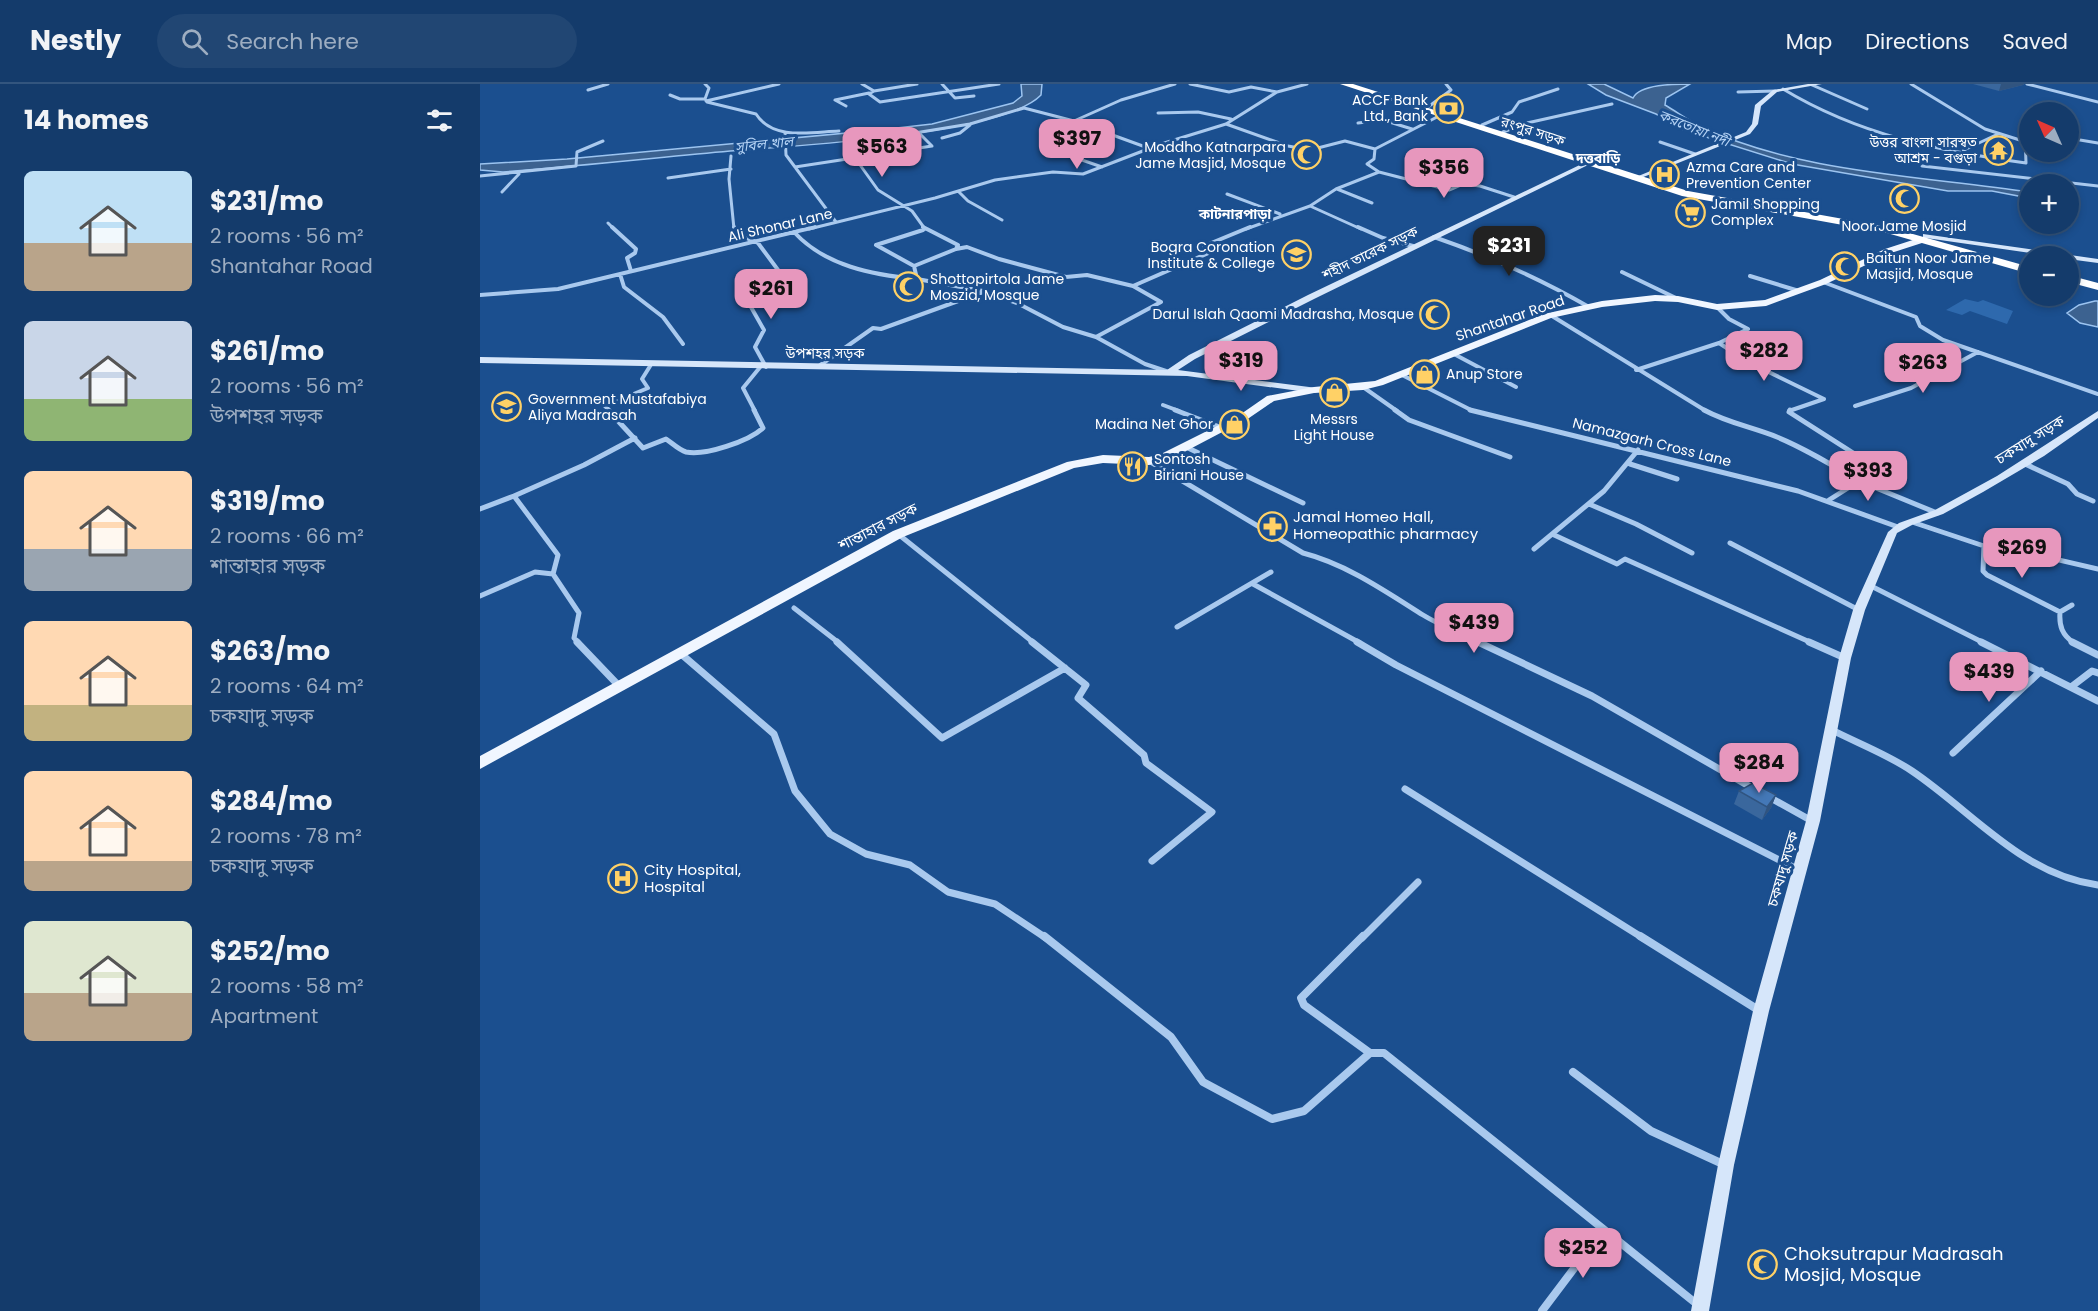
<!DOCTYPE html>
<meta charset="utf-8">
<style>
body{margin:0;font-family:Poppins,"Noto Sans Bengali",sans-serif;background:#214673;color:#f1f3f6;height:100vh;display:flex;flex-direction:column;font-size:22px;white-space:nowrap}
*{box-sizing:border-box;margin:0}
p{font-size:20px;color:#9dadc1}
.icon{flex:none;width:33px;height:33px;fill:none;stroke:currentColor;stroke-width:2;stroke-linecap:round;stroke-linejoin:round}
.map{position:relative;flex:1;overflow:hidden}
.details{display:flex;flex-direction:column;background:#143b6b;width:480px}
.details>*{flex:none}
.needle{width:39px;rotate:315deg}
.tools{position:absolute;left:1539px;top:18px;display:grid;gap:12px}
.tools a{display:grid;place-items:center;width:60px;height:60px;border-radius:50%;background:#143b6b;box-shadow:0 3px 9px #0003,0 0 0 2px #33557e;font-size:30px}
.price{position:absolute;translate:-50% -51px;padding:0 14px;border-radius:12px;background:#e797bd;color:#111;font-size:20px;line-height:39px;filter:drop-shadow(0 2px 3px #0008)}
.price::after{content:'';position:absolute;left:50%;top:36px;width:18px;height:14px;margin-left:-9px;background:inherit;clip-path:polygon(0 0,100% 0,50% 100%)}
.price.on{background:#222;color:#fff}
ul{padding:0;list-style:none}
li{display:flex;align-items:center;gap:18px;height:150px;padding:0 24px}
li span{display:grid;place-items:center;flex:none;width:168px;height:120px;border-radius:9px;color:#555}
li>.icon{margin-inline-start:auto}
span .icon{width:72px;height:72px;fill:#fffc;stroke-width:1}
li b{font-size:26px}
h2{display:flex;justify-content:space-between;align-items:center;height:72px;padding:0 24px;font-size:26px}
header{display:flex;align-items:center;gap:36px;box-sizing:border-box;height:84px;padding:0 30px;background:#143b6b;border-bottom:2px solid #33557e}
header strong{font-size:28px}
nav{display:flex;gap:33px;margin-inline-start:auto;font-size:21px}
.search{width:420px;height:54px;background:#214673;display:flex;align-items:center;gap:15px;box-sizing:border-box;padding:0 21px;border-radius:33px;color:#9dadc1;font-size:22px}
main{display:flex;flex:1;min-height:0}
.map>svg:first-child{display:block}
</style>
<header>
<strong>Nestly</strong>
<div class="search"><svg class="icon" aria-label="search" viewBox="0 0 24 24"><circle cx="10" cy="10" r="6"/><path d="M15 15l6 6"/></svg>Search here</div>
<nav><a>Map</a><a>Directions</a><a>Saved</a></nav>
</header>
<main>
<section class="details">
<h2>14 homes<svg class="icon" aria-label="filters" viewBox="0 0 24 24"><path d="M4 7h16M4 17h16"/><circle cx="9" cy="7" r="2"/><circle cx="15" cy="17" r="2"/></svg></h2>
<ul>
<li><span style="background:linear-gradient(#bfe0f5 60%,#b9a48a 0)"><svg class="icon" aria-label="home" viewBox="0 0 24 24"><path d="M3 11l9-7 9 7M6 9v11h12V9"/></svg></span><div><b>$231/mo</b><p>2 rooms · 56 m²</p><p>Shantahar Road</p></div></li>
<li><span style="background:linear-gradient(#c9d6e8 65%,#8fb573 0)"><svg class="icon" aria-label="home" viewBox="0 0 24 24"><path d="M3 11l9-7 9 7M6 9v11h12V9"/></svg></span><div><b>$261/mo</b><p>2 rooms · 56 m²</p><p>উপশহর সড়ক</p></div></li>
<li><span style="background:linear-gradient(#ffd9b3 65%,#9aa5b1 0)"><svg class="icon" aria-label="home" viewBox="0 0 24 24"><path d="M3 11l9-7 9 7M6 9v11h12V9"/></svg></span><div><b>$319/mo</b><p>2 rooms · 66 m²</p><p>শান্তাহার সড়ক</p></div></li>
<li><span style="background:linear-gradient(#ffd9b3 70%,#c2b280 0)"><svg class="icon" aria-label="home" viewBox="0 0 24 24"><path d="M3 11l9-7 9 7M6 9v11h12V9"/></svg></span><div><b>$263/mo</b><p>2 rooms · 64 m²</p><p>চকযাদু সড়ক</p></div></li>
<li><span style="background:linear-gradient(#ffd9b3 75%,#b9a48a 0)"><svg class="icon" aria-label="home" viewBox="0 0 24 24"><path d="M3 11l9-7 9 7M6 9v11h12V9"/></svg></span><div><b>$284/mo</b><p>2 rooms · 78 m²</p><p>চকযাদু সড়ক</p></div></li>
<li><span style="background:linear-gradient(#dfe7d0 60%,#b9a48a 0)"><svg class="icon" aria-label="home" viewBox="0 0 24 24"><path d="M3 11l9-7 9 7M6 9v11h12V9"/></svg></span><div><b>$252/mo</b><p>2 rooms · 58 m²</p><p>Apartment</p></div></li>
</ul>
</section>
<div class="map">
<svg width="1618" height="1227" viewBox="0 0 1618 1227">
<rect width="100%" height="100%" fill="#1b4f8f"/>
<path fill="#2e69ad" d="M1485 215 1498 218 1503 216 1533 227 1527 240 1490 227 1482 231 1466 226Z"/>
<path fill="#3c6290" stroke="#9cc4f0" stroke-width="1.5" d="M541 0H562L561 11C523 51 312 62 250 67 174 74 98 82 23 88L0 86V80L87 75 399 46 452 40 533 19 542 12Z
M1108 0H1124L1153 14C1160 0 1195 0 1210 0L1186 14 1185 21C1197 28 1208 36 1220 42 1317 89 1444 92 1549 108V114L1512 107H1468L1312 80 1204 46 1176 30 1126 11Z
M1615 217H1618V243L1600 239 1587 229 1599 221Z"/>
<g fill="none" stroke-linecap="round" stroke-linejoin="round">
<path stroke="#a9c9ee" stroke-width="3" d="M225 0 229 4 225 15 227 18 276 30C293 57 332 48 359 47
M382 0 394 7 437 0
M462 0 475 14 494 12
M710 0 749 8 771 3 797 8
M1431 0 1505 45 1543 57
M1547 0 1618 18
M1332 1 1387 25
M1303 5C1379 51 1459 67 1546 79L1545 51 1550 50
M108 6 128 0
M394 7 389 10 400 18 519 0
M1258 8 1295 7
M190 11 200 15H225
M226 17 299 0
M366 22 355 16 389 9
M948 23 971 6 966 0
M678 29 718 28 751 35
M594 37 641 16 695 0
M878 39 903 36 932 45
M746 40 808 62 830 66 865 57 895 65
M1002 41 1032 28 1039 18 1078 5
M1023 48 1047 39 1132 20
M305 49 306 71 356 138
M404 54 490 40 544 24 594 37 671 65
M404 54 417 69
M462 54 480 49 490 41
M1588 54 1618 59
M1180 58 1215 70
M365 60 398 106 432 127 445 145
M579 68 622 83
M1482 70 1484 66 1518 50
M251 72 249 95 254 145
M1442 82 1618 102
M315 83 452 62 440 50
M899 88 969 106 983 100 1000 102 1034 113
M0 92 96 82 97 68 123 57
M188 94 251 85
M857 105 892 119
M478 107 488 117 522 136
M22 108 39 90
M747 110 800 130
M830 122 856 105 899 88 887 80 894 75 895 65 959 32
M128 139 134 145
M329 145 455 114 515 96 573 88 603 90 681 60 746 40 797 8 827 0
M766 145 830 122 881 145"/>
<path stroke="#a9c9ee" stroke-width="4" d="M132 143 156 165 155 169 147 174 151 187
M254 143 257 150 278 159 301 190 261 197 268 206 267 216 284 246 275 263 286 283
M443 143 478 161 476 165 434 182 437 195 503 207 537 219 583 243 616 253 665 280 689 288
M878 143 903 154 933 162
M314 148C345 182 393 191 437 195
M954 153C1009 172 1059 194 1109 223
M476 165 487 163 519 175 586 193 607 191 653 202
M434 182 396 161 443 146
M1142 188 1198 215
M140 190 144 203 183 233 203 260
M1270 192 1319 207
M1343 198 1436 233 1440 242 1463 256 1618 310
M0 211 78 205 335 143
M1237 223 1249 235 1268 245
M1072 232 1226 327
M616 253 681 218 653 202 733 167 724 162 770 143
M1239 259 1268 278 1344 315
M972 269 1036 303
M339 282 393 244 401 245 503 208
M1156 286 1239 259 1268 245
M922 291 993 327
M883 303 917 327
M683 321 699 327
M1375 322 1431 304 1498 268
M130 327 125 322 168 304 162 295 172 279
M275 327 263 304 281 282
M1309 327 1344 315"/>
<path stroke="#a9c9ee" stroke-width="5" d="M128 326 163 364 186 355C192 359 199 366 206 368 225 372 269 357 283 344L274 326
M695 326 742 344
M915 326 929 336 1030 373
M990 326 1318 407 1418 443
M1224 326C1248 339 1272 343 1297 353 1326 365 1352 381 1379 397L1349 416
M1310 326 1309 328 1381 374 1380 381 1367 389
M706 363 823 419
M669 377 823 469C866 480 905 507 943 531 961 542 982 550 1002 559
M1543 379 1588 400 1597 410 1613 417
M1150 380 1197 395
M1379 397 1457 429
M1109 420 1156 440 1212 469
M0 425 34 412
M1435 439 1504 462 1540 467 1618 485
M418 450 554 559
M1072 450 1137 480 1145 475 1332 559
M1250 459 1379 526
M1504 462 1503 487 1507 491 1580 528
M1054 465 1124 407 1158 366
M73 490 78 471 34 412 104 381 155 354
M773 500 880 559
M1391 502 1504 559
M0 512 55 488 73 490 99 529 94 554 99 559
M1592 521 1580 528C1579 542 1582 551 1594 559
M314 524 359 559
M697 543 791 488"/>
<path stroke="#a9c9ee" stroke-width="7" d="M97 558 140 603
M357 558 462 654 585 584
M552 558 606 601 598 614 664 671 666 679 732 728 672 777
M877 558 916 581 1319 786
M998 558 1112 612 1274 705
M1329 558 1365 574
M1501 558 1618 617
M1592 558 1618 571
M200 569 294 650 315 707 350 750 386 770 430 781 468 808 515 820 566 854
M1591 603 1612 587 1618 589
M1350 645C1377 659 1407 670 1432 687 1493 728 1542 791 1618 801
M1473 669 1561 587
M925 705 1163 854
M1289 713 1332 737
M882 854 938 798"/>
<path stroke="#a9c9ee" stroke-width="8" d="M564 852 691 953 723 998 792 1035 824 1027 890 969H904L1218 1221
M883 852 821 914 824 921 890 969
M1160 852 1280 927
M1093 988 1171 1047 1245 1081
M1062 1227 1123 1146"/>
<path fill="#d6e6fa" fill-rule="evenodd" d="M1328 0H1342L1297 8 1281 22 1278 40 1270 50 1156 96 1151 95 1266 48 1272 40 1275 21 1293 6Z
M1106 78 1108 79V81L834 215 715 275 698 286 837 304V308L834 309 707 292 0 279V273L687 286 709 271 828 211Z
M1443 150 1618 175V179L1588 175V172H1572L1446 154H1443Z
M1618 327V334L1564 372 1503 408 1463 430 1432 441 1417 449 1385 526 1371 574 1340 737 1289 927 1254 1081 1229 1227H1211L1238 1081 1273 927 1326 737 1359 574 1373 526 1408 448 1419 439 1455 426 1517 392Z"/>
<path fill="#f0f6ff" fill-rule="evenodd" d="M1442 153 1447 156 1445 158 1411 169 1346 200 1286 222 1237 226 1198 218 1175 217 1122 223 1071 234 903 301 883 306 834 309 794 317 769 334 689 376 669 381 623 379 594 384 423 453 0 685V672L413 447 587 378 623 371 669 373 681 370 761 330 787 312 834 303 895 297 1064 230 1122 217 1175 211 1198 212 1237 220 1285 216 1340 196 1405 165Z"/>
<path fill="#fff" fill-rule="evenodd" d="M860 0H873L1208 107 1408 143 1550 183V190L1407 149 1202 112Z
M1588 191 1618 199V206L1588 198Z"/>
</g>
<path fill="#3a679d" d="M1493 0H1544L1543 1 1519 7Z
M1259 707 1296 711 1291 724 1282 736 1254 720Z"/>
<path fill="#305480" d="M1521 0H1544L1543 1 1519 7Z
M1296 711 1291 724 1282 736 1287 723Z"/>
<path fill="#4478b7" stroke="#305480" stroke-width="1.5" d="M1273 699 1296 711 1287 723 1259 707Z"/>
<defs>
<symbol id="bank-ring" viewBox="-11 -11 22 22"><circle r="9.5" fill="#1b4f8f" stroke="#ffd166" stroke-width="1.5"/><path d="M-6-4H6V4H-6ZM0-2.3a2.3 2.3 0 1 0 0 4.6a2.3 2.3 0 1 0 0-4.6Z" fill="#ffd166"/></symbol>
<symbol id="temple-ring" viewBox="-11 -11 22 22"><circle r="9.5" fill="#1b4f8f" stroke="#ffd166" stroke-width="1.5"/><path d="M0-6L5-2H3V0L6.5 2.5H4V6H1.5V3h-3V6H-4V2.5H-6.5L-3 0V-2H-5Z" fill="#ffd166"/></symbol>
<symbol id="mosque-ring" viewBox="-11 -11 22 22"><circle r="9.5" fill="#1b4f8f" stroke="#ffd166" stroke-width="1.5"/><path d="M3.5-4.9A6 6 0 1 0 3.5 4.9A5 5 0 1 1 3.5-4.9Z" fill="#ffd166"/></symbol>
<symbol id="hospital-ring" viewBox="-11 -11 22 22"><circle r="9.5" fill="#1b4f8f" stroke="#ffd166" stroke-width="1.5"/><path d="M-5-5h3v3.5h4V-5h3V5h-3V1.5h-4V5h-3Z" fill="#ffd166"/></symbol>
<symbol id="supermarket-ring" viewBox="-11 -11 22 22"><circle r="9.5" fill="#1b4f8f" stroke="#ffd166" stroke-width="1.5"/><path d="M-6-5.5h2.5l.6 2H6L4.5 2H-2.5L-4.4-4H-6ZM-1.5 3.2a1.3 1.3 0 1 0 .1 0ZM3 3.2a1.3 1.3 0 1 0 .1 0Z" fill="#ffd166"/></symbol>
<symbol id="school-ring" viewBox="-11 -11 22 22"><circle r="9.5" fill="#1b4f8f" stroke="#ffd166" stroke-width="1.5"/><path d="M0-5L7-2L0 1L-7-2ZM-4 1L0 2.5L4 1V4Q0 6-4 4Z" fill="#ffd166"/></symbol>
<symbol id="shop-ring" viewBox="-11 -11 22 22"><circle r="9.5" fill="#1b4f8f" stroke="#ffd166" stroke-width="1.5"/><path d="M-5-2.5h2.3a2.7 3.5 0 0 1 5.4 0H5L5.5 6h-11ZM-1.5-2.5h3a1.5 2.3 0 0 0-3 0Z" fill="#ffd166"/></symbol>
<symbol id="restaurant-ring" viewBox="-11 -11 22 22"><circle r="9.5" fill="#1b4f8f" stroke="#ffd166" stroke-width="1.5"/><path d="M-5-6h1v4h1v-4h1v4h1v-4h1v5L-1.5 .5V6h-2V.5L-5-1ZM5-6V6H3V1.5H1.5Q1.5-4 5-6Z" fill="#ffd166"/></symbol>
<symbol id="pharmacy-ring" viewBox="-11 -11 22 22"><circle r="9.5" fill="#1b4f8f" stroke="#ffd166" stroke-width="1.5"/><path d="M-2-6h4v4h4v4h-4v4h-4v-4h-4v-4h4Z" fill="#ffd166"/></symbol>
</defs>
<g fill-rule="evenodd">
<use href="#bank-ring" x="952" y="8" width="33" height="33"/>
<use href="#temple-ring" x="1502" y="50" width="33" height="33"/>
<use href="#mosque-ring" x="810" y="54" width="33" height="33"/>
<use href="#hospital-ring" x="1168" y="74" width="33" height="33"/>
<use href="#mosque-ring" x="1408" y="98" width="33" height="33"/>
<use href="#supermarket-ring" x="1194" y="112" width="33" height="33"/>
<use href="#school-ring" x="800" y="154" width="33" height="33"/>
<use href="#mosque-ring" x="1348" y="166" width="33" height="33"/>
<use href="#mosque-ring" x="412" y="186" width="33" height="33"/>
<use href="#mosque-ring" x="938" y="214" width="33" height="33"/>
<use href="#shop-ring" x="928" y="274" width="33" height="33"/>
<use href="#shop-ring" x="838" y="292" width="33" height="33"/>
<use href="#school-ring" x="10" y="306" width="33" height="33"/>
<use href="#shop-ring" x="738" y="324" width="33" height="33"/>
<use href="#restaurant-ring" x="636" y="366" width="33" height="33"/>
<use href="#pharmacy-ring" x="776" y="426" width="33" height="33"/>
<use href="#hospital-ring" x="126" y="778" width="33" height="33"/>
<use href="#mosque-ring" x="1266" y="1164" width="33" height="33"/>
</g>
<g text-anchor="middle" stroke-width="6" stroke-linejoin="round" paint-order="stroke">
<g font-size="14" fill="#fff" stroke="#1b4f8f" text-anchor="start">
<text x="948" y="21" text-anchor="end">ACCF Bank<tspan x="948" dy="16">Ltd., Bank</tspan></text>
<text x="1497" y="63" text-anchor="end">উত্তর বাংলা সারস্বত<tspan x="1497" dy="16">আশ্রম - বগুড়া</tspan></text>
<text x="806" y="68" text-anchor="end">Moddho Katnarpara<tspan x="806" dy="16">Jame Masjid, Mosque</tspan></text>
<text x="1206" y="88">Azma Care and<tspan x="1206" dy="16">Prevention Center</tspan></text>
<text x="1231" y="125">Jamil Shopping<tspan x="1231" dy="16">Complex</tspan></text>
<text x="1424" y="147" text-anchor="middle">Noor Jame Mosjid</text>
<text x="795" y="168" text-anchor="end">Bogra Coronation<tspan x="795" dy="16">Institute &amp; College</tspan></text>
<text x="1386" y="179">Baitun Noor Jame<tspan x="1386" dy="16">Masjid, Mosque</tspan></text>
<text x="450" y="200">Shottopirtola Jame<tspan x="450" dy="16">Moszid, Mosque</tspan></text>
<text x="934" y="235" text-anchor="end">Darul Islah Qaomi Madrasha, Mosque</text>
<text x="966" y="295">Anup Store</text>
<text x="48" y="320">Government Mustafabiya<tspan x="48" dy="16">Aliya Madrasah</tspan></text>
<text x="854" y="340" text-anchor="middle">Messrs<tspan x="854" dy="16">Light House</tspan></text>
<text x="733" y="345" text-anchor="end">Madina Net Ghor</text>
<text x="674" y="380">Sontosh<tspan x="674" dy="16">Biriani House</tspan></text>
</g>
<g font-size="14" font-style="italic" fill="#b5d3f5" stroke="#1b4f8f">
<text transform="translate(1214 44) rotate(22)" y="5">করতোয়া নদী</text>
<text transform="translate(284 60) rotate(-6)" y="5">সুবিল খাল</text>
</g>
<g font-size="14" fill="#fff" stroke="#1b4f8f">
<text transform="translate(1053 47) rotate(18)" y="5">রংপুর সড়ক</text>
<text transform="translate(300 141) rotate(-13)" y="5">Ali Shonar Lane</text>
<text transform="translate(890 169) rotate(-26)" y="5">শহীদ তারেক সড়ক</text>
<text transform="translate(1030 234) rotate(-19)" y="5">Shantahar Road</text>
<text x="345" y="274">উপশহর সড়ক</text>
<text transform="translate(1172 358) rotate(14)" y="5">Namazgarh Cross Lane</text>
</g>
<g font-size="14" font-weight="bold" fill="#fff" stroke="#1b4f8f">
<text x="1118" y="79">দত্তবাড়ি</text>
<text x="755" y="135">কাটনারপাড়া</text>
</g>
<g font-size="15" fill="#fff" stroke="#1b4f8f">
<text transform="translate(1550 356) rotate(-32)" y="5">চকযাদু সড়ক</text>
<text transform="translate(398 443) rotate(-27)" y="5">শান্তাহার সড়ক</text>
<text transform="translate(1303 785) rotate(-74)" y="5">চকযাদু সড়ক</text>
</g>
<g font-size="15" fill="#fff" stroke="#1b4f8f" text-anchor="start">
<text x="813" y="438">Jamal Homeo Hall,<tspan x="813" dy="17">Homeopathic pharmacy</tspan></text>
<text x="164" y="791">City Hospital,<tspan x="164" dy="17">Hospital</tspan></text>
</g>
<g font-size="18" fill="#fff" stroke="#1b4f8f" text-anchor="start">
<text x="1304" y="1176">Choksutrapur Madrasah<tspan x="1304" dy="21">Mosjid, Mosque</tspan></text>
</g>
</g>
</svg>
<div class="tools">
<a><svg class="needle" viewBox="-14 -14 28 28"><path d="M0-13l5 13h-10z" fill="#e53935"/><path d="M0 13l5-13h-10z" fill="#9dadc1"/></svg></a>
<a>+</a>
<a>−</a>
</div>
<b class="price" style="left:597px;top:86px">$397</b>
<b class="price" style="left:402px;top:94px">$563</b>
<b class="price" style="left:964px;top:115px">$356</b>
<b class="price on" style="left:1029px;top:193px">$231</b>
<b class="price" style="left:291px;top:236px">$261</b>
<b class="price" style="left:1284px;top:298px">$282</b>
<b class="price" style="left:761px;top:308px">$319</b>
<b class="price" style="left:1443px;top:310px">$263</b>
<b class="price" style="left:1388px;top:418px">$393</b>
<b class="price" style="left:1542px;top:495px">$269</b>
<b class="price" style="left:994px;top:570px">$439</b>
<b class="price" style="left:1509px;top:619px">$439</b>
<b class="price" style="left:1279px;top:710px">$284</b>
<b class="price" style="left:1103px;top:1195px">$252</b>
</div>
</main>
